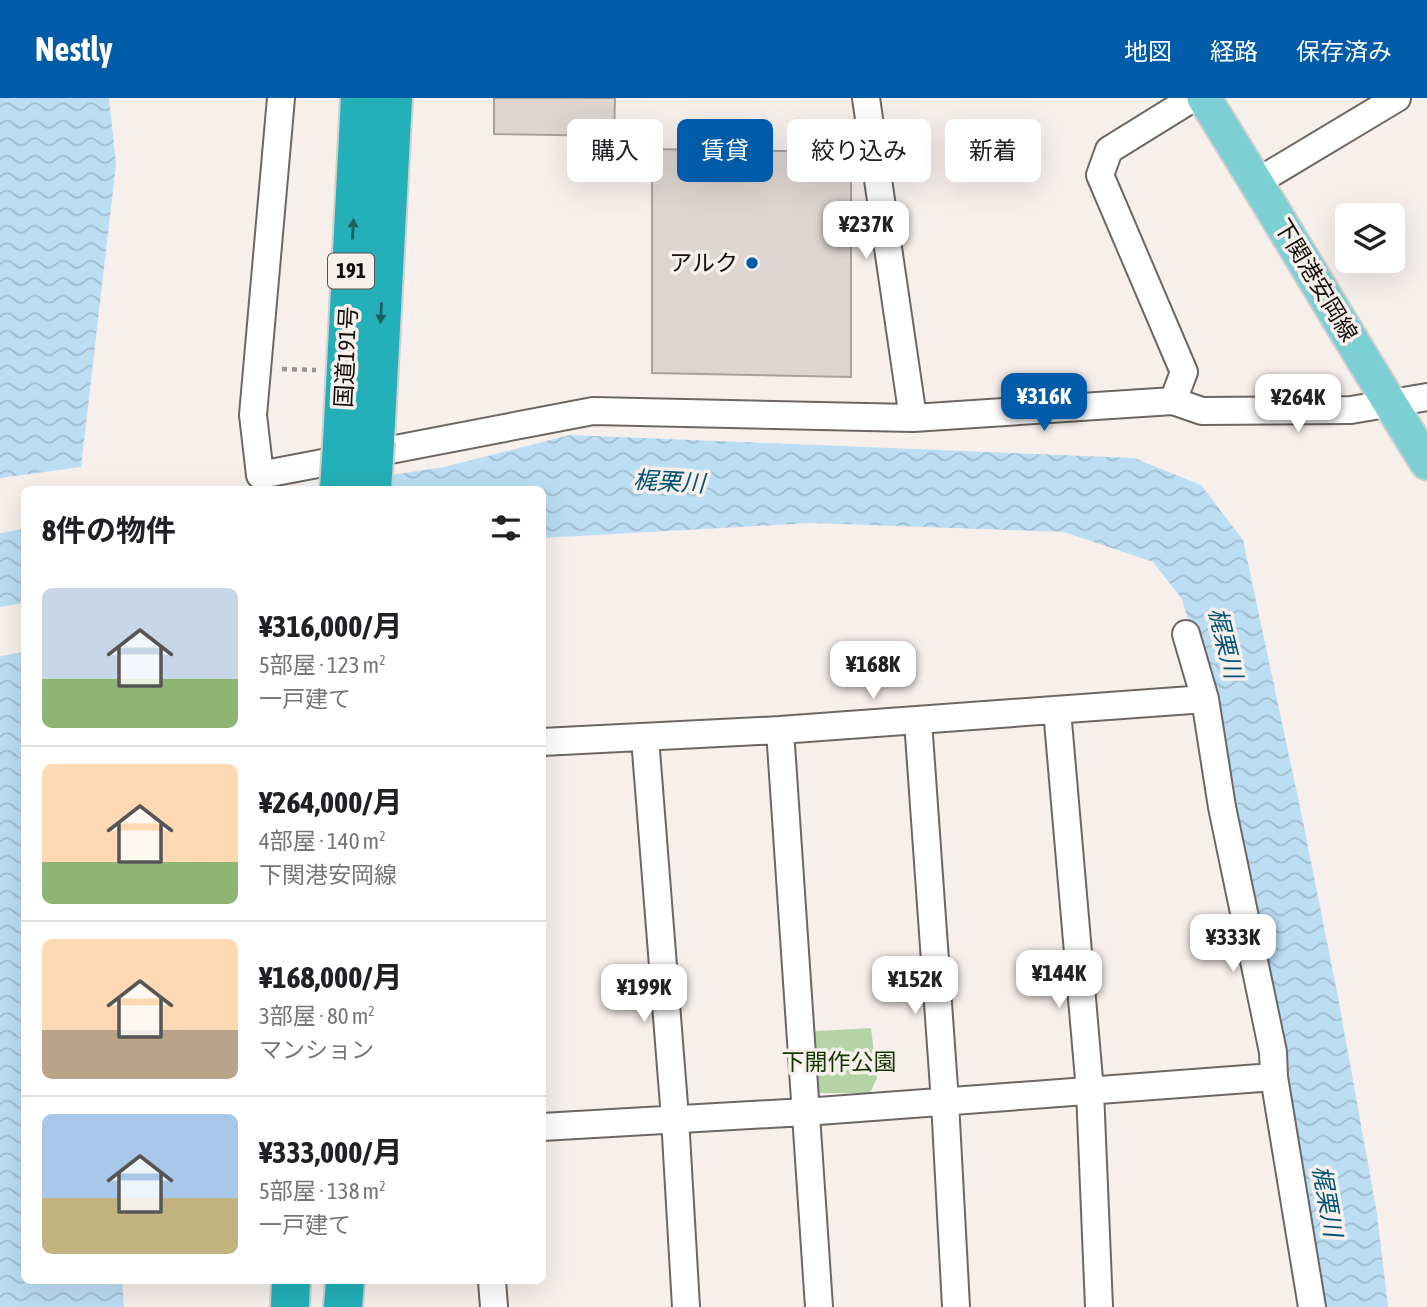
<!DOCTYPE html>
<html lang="ja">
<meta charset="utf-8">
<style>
body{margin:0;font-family:"Asap Condensed","Noto Sans JP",sans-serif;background:#f6f6f6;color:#202124;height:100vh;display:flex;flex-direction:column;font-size:26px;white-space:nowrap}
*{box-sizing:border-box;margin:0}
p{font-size:23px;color:#757577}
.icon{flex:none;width:38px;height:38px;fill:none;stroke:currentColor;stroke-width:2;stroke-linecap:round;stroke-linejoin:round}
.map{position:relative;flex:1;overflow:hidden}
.drawer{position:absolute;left:21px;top:388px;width:525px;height:798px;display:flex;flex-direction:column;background:#fff;border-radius:10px;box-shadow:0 7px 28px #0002}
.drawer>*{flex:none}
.top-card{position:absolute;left:567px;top:21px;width:665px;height:63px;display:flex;gap:14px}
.buttons{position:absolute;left:1335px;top:105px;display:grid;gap:14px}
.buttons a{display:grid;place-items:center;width:70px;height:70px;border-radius:10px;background:#fff;box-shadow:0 7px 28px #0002;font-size:35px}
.price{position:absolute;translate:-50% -60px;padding:0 16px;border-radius:14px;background:#fff;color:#222;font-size:23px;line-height:46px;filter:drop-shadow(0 2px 4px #0008)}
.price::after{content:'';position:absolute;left:50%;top:42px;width:21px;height:16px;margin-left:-10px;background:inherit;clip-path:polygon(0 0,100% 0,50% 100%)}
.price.active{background:#005ba8;color:#fff}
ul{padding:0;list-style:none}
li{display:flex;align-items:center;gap:21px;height:175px;padding:0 21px}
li+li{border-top:2px solid #e0e0e0}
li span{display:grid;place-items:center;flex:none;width:196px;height:140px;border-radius:10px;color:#555}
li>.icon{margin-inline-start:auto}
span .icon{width:84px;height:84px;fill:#fffc;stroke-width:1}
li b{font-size:30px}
h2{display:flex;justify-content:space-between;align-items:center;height:84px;padding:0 21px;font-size:30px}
.chip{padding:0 24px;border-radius:10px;background:#fff;box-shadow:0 7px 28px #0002;font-size:24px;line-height:63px}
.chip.active{background:#005ba8;color:#fff}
header{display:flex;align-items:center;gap:42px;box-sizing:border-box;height:98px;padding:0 35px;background:#005ba8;color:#fff}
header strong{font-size:33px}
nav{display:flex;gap:38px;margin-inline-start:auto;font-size:24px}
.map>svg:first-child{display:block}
</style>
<header>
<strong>Nestly</strong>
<nav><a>地図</a><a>経路</a><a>保存済み</a></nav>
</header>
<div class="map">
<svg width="1427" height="1209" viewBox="0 0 1427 1209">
<defs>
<pattern id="water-waves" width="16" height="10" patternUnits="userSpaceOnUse" patternTransform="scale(1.75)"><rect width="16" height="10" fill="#bbdef3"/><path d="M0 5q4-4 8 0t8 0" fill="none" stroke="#a0bdcf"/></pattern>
</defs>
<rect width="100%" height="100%" fill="#f7efec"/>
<path fill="#b5d4a6" d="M871 930 877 980 870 995H811L799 934Z"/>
<path fill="url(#water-waves)" d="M0 0H109L116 66 81 369 0 380Z
M570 337 1134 360 1201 387 1243 442 1300 709 1338 899 1377 1116 1388 1209H1321L1218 624 1182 501 1153 464 1064 434 810 425 543 440 542 392H291L444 369Z
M24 431V505L0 509V435Z
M24 554V1183H122L124 1209H0V558Z"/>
<path fill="#ddd5d2" stroke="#a9a19e" stroke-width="2" d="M494 0H615L614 38 494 36Z
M652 51 851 54V279L652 275Z"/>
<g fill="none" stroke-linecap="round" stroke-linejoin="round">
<defs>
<path id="minor" d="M281 0 253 317 260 377 593 313 913 320 1173 303 1202 313 1351 312 1427 299
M866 0 913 320
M1257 84 1397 0
M1173 303 1184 274 1100 77 1109 52 1193 0
M1186 536 1205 601 1222 709 1273 954 1274 979 1312 1209
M1057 612 1090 993 1099 1209
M918 623 945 1004 956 1209
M780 632 819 1209
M645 640 675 1020 686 1209
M542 644 780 632 1205 601
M542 1029 805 1014 1274 979
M492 1183 494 1209"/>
<path id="major" d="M1204 0C1280 121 1351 244 1427 365"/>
<path id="highway" d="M375 343 393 0
M342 346 360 0
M290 1209 291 1183
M343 1209 345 1183"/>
</defs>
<use href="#minor" stroke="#6d6763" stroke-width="30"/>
<use href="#major" stroke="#cfcfcf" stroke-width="37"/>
<use href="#highway" stroke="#cfcfcf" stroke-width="42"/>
<path stroke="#999391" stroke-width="4.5" stroke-dasharray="5 5" stroke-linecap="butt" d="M282 271 316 272"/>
<use href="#minor" stroke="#fff" stroke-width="26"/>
<use href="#major" stroke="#7cd0d4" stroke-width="33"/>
<use href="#highway" stroke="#24b0b8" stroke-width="38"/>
<defs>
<path id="highway-bridge" d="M339 392 342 346
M372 392 375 343"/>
</defs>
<use href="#highway-bridge" stroke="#cfcfcf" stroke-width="42" stroke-linecap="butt"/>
<use href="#highway-bridge" stroke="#24b0b8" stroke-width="38"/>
</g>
<defs><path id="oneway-solid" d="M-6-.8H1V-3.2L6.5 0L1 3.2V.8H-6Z" transform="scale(1.75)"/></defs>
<g fill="#1a5f62">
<use href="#oneway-solid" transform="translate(353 131) rotate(-87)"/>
<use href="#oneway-solid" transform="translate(381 215) rotate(93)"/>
</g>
<circle fill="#005ba8" stroke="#f7efec" stroke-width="2.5" cx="752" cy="165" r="7"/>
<g text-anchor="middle" stroke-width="7" stroke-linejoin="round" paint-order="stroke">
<rect fill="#f7efec" stroke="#565250" stroke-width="2" x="328" y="155.5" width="46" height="35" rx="5"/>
<g font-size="21" font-weight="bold" fill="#110e0d">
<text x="351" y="180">191</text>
</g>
<g font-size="23" fill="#110e0d" stroke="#f7efec" text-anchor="end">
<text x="738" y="173">アルク</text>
</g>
<g font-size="23" fill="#110e0d" stroke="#f7efec">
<text transform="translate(1316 182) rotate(59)" y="8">下関港安岡線</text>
<text transform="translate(346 259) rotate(-87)" y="8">国道191号</text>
</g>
<g font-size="23" fill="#163600" stroke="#f7efec">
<text x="839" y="972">下開作公園</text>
</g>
<g font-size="24" font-style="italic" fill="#025476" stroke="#f7efec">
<text transform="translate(669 384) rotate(3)" y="8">梶栗川</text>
<text transform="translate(1225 545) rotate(76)" y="8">梶栗川</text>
<text transform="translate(1327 1103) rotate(80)" y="8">梶栗川</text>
</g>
</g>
</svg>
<div class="buttons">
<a><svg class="icon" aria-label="layers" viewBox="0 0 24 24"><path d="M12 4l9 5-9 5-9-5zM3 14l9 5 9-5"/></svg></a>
</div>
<b class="price" style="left:866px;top:163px">¥237K</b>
<b class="price active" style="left:1044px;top:335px">¥316K</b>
<b class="price" style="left:1298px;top:336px">¥264K</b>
<b class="price" style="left:873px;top:603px">¥168K</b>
<b class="price" style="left:1233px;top:876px">¥333K</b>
<b class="price" style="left:1059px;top:912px">¥144K</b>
<b class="price" style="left:915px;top:918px">¥152K</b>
<b class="price" style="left:644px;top:926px">¥199K</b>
<div class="top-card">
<a class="chip">購入</a>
<a class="chip active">賃貸</a>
<a class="chip">絞り込み</a>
<a class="chip">新着</a>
</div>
<section class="drawer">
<h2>8件の物件<svg class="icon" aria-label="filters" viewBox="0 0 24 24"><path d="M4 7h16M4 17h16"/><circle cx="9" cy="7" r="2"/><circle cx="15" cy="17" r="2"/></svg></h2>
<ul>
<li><span style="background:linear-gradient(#c9d6e8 65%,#8fb573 0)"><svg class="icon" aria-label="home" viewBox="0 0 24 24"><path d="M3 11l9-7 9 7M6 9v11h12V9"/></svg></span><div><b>¥316,000/月</b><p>5部屋 · 123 m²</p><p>一戸建て</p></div></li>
<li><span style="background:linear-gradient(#ffd9b3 70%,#8fb573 0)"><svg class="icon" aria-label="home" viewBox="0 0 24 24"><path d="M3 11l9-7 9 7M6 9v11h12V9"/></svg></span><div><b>¥264,000/月</b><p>4部屋 · 140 m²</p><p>下関港安岡線</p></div></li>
<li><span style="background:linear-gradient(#ffd9b3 65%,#b9a48a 0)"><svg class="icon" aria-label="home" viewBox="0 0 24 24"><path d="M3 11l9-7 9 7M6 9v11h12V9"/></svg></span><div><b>¥168,000/月</b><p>3部屋 · 80 m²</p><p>マンション</p></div></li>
<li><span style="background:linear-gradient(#a9c7e8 60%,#c2b280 0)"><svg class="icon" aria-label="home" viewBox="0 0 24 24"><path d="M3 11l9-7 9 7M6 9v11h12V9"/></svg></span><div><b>¥333,000/月</b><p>5部屋 · 138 m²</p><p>一戸建て</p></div></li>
</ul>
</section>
</div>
